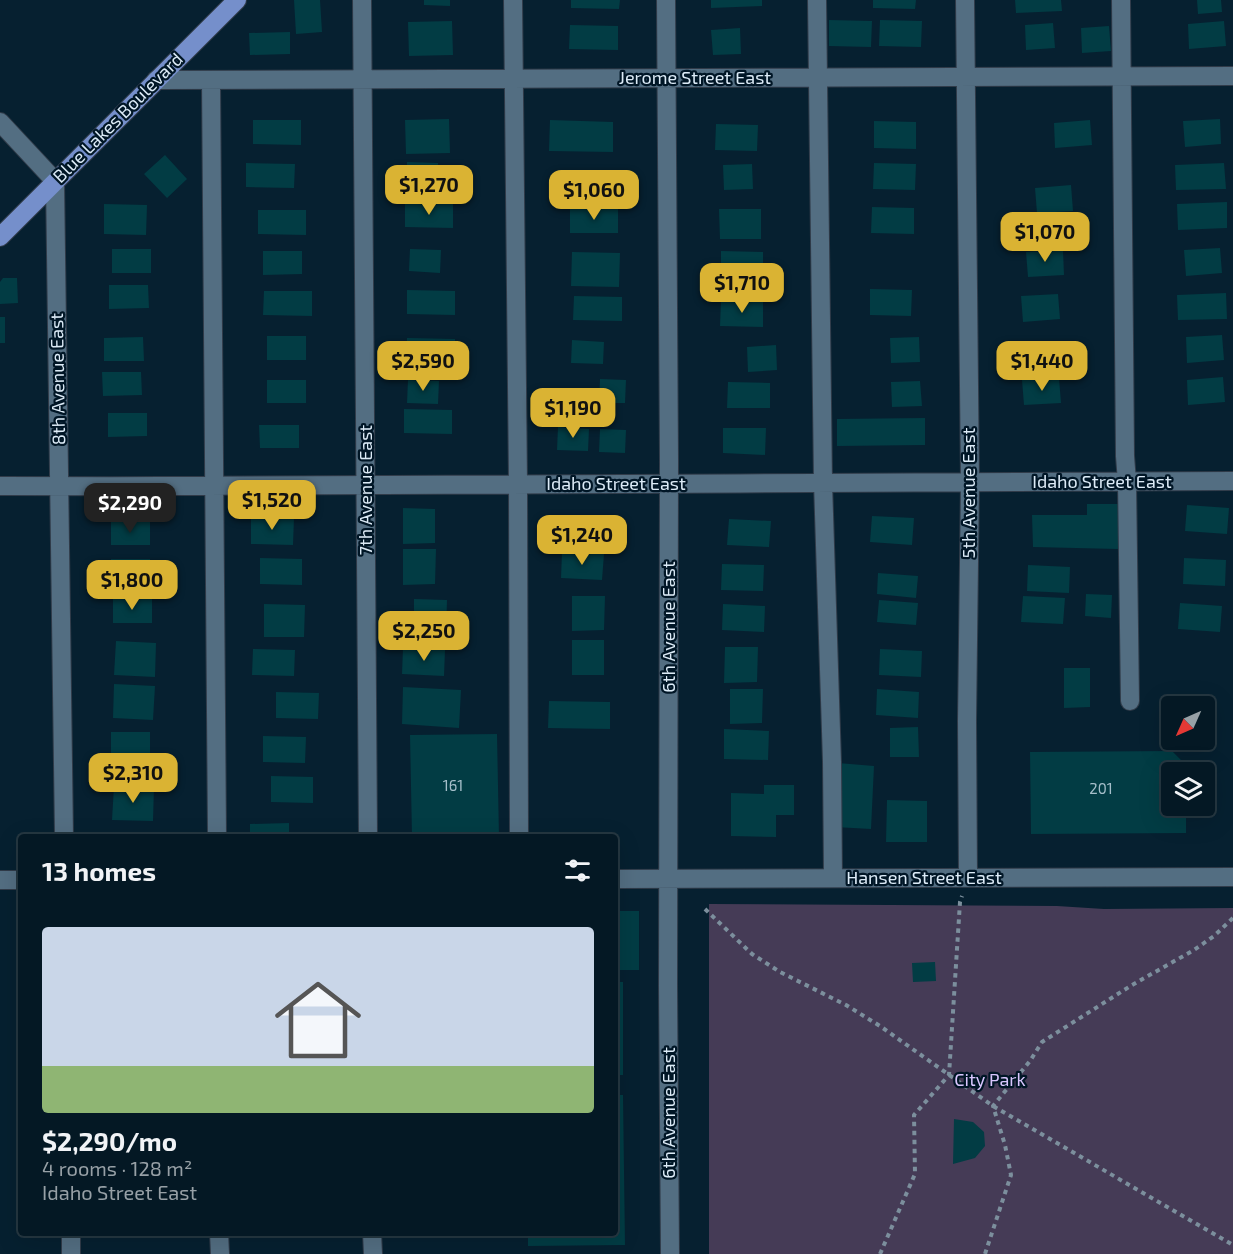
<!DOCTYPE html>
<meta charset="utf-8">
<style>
body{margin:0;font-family:"Exo 2",sans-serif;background:#0d212c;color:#f1f3f6;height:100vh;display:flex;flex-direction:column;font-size:22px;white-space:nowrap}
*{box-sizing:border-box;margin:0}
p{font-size:20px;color:#97a0a6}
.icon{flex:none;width:33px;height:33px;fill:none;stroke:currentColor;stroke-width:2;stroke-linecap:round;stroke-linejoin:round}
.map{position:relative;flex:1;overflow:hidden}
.details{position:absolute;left:18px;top:834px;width:600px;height:402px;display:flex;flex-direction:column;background:#041824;border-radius:6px;box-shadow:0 6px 24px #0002,0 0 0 2px #253741}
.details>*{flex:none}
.needle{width:39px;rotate:225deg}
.buttons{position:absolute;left:1161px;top:696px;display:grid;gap:12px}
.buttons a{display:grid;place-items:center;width:54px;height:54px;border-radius:6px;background:#041824;box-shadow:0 6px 24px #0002,0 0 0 2px #253741;font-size:30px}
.price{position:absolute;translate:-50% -51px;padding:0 14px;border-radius:12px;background:#dab333;color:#111;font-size:20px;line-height:39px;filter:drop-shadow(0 2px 3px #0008)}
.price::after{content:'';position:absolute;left:50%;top:36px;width:18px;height:14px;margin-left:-9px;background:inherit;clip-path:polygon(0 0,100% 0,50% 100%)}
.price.current{background:#222;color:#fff}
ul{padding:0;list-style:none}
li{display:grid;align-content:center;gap:12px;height:318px;padding:0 24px}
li+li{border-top:2px solid #253741}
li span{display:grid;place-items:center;height:186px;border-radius:6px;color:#555}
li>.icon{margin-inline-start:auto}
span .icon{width:108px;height:108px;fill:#fffc;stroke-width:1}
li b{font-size:26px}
h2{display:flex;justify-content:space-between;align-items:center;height:72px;padding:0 24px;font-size:26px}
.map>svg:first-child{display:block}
</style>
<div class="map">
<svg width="1233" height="1254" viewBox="0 0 1233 1254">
<rect width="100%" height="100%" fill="#062030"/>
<path fill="#453b56" d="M709 904 1057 906 1104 909 1233 908V1254H709Z"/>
<path fill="#023c44" d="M294 0H320L322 32 296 34Z
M424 0H450V6L424 5Z
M571 0H620L619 9 571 8Z
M711 0H762V6L711 8Z
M873 0H916L915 9 873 8Z
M1015 0H1061L1062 11 1016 13Z
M1197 0H1221L1222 12 1198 14Z
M829 20 872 21 871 47 829 46Z
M880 20 922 21 921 47 879 46Z
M452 21 453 55 409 56 408 22Z
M1224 21 1226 46 1189 49 1188 24Z
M1053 23 1055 48 1026 50 1025 25Z
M570 25 618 26V50L569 49Z
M1109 26 1111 51 1082 53 1081 28Z
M740 28 741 54 713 55 711 30Z
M290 32V54L250 55 249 33Z
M449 119 450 153 406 154 405 120Z
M1220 119 1221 144 1185 147 1183 121Z
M253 120H301V145L253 144Z
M550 120 613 122V152L549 151Z
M1090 120 1092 145 1055 148 1054 123Z
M874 121 916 122V149L874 148Z
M716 124 758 125 757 151 715 150Z
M165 155 187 179 167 198 144 174Z
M407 162 438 163 437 186 406 185Z
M246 163 295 164 294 188 246 187Z
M874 163 916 164 915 190 873 189Z
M1224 163 1226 189 1176 190 1175 165Z
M752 164 753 189 724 190 723 165Z
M564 170 613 171 612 195 564 194Z
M1071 185 1073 211 1037 213 1035 188Z
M1227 202V228L1178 230 1177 204Z
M405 203 453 204V228L405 227Z
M104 204 147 205 146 235 104 234Z
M872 207 914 208V234L871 233Z
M570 208 618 209V233H570Z
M719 209H761V239H720Z
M258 210H306V235L258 234Z
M1220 248 1222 273 1186 276 1184 250Z
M112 249H151V273H112Z
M410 249 441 250 440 273 409 271Z
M1063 250 1064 275 1028 277 1026 252Z
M263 251H302V274L263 275Z
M721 251 763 252V278L721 277Z
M572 252 620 253 619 287 571 286Z
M3 278H17L18 303 0 304V282Z
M109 285H148L149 308 109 309Z
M870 289 912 290 911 316 870 315Z
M407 290 455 291V315L407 314Z
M264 291H312V316L263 315Z
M1226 293 1227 319 1178 320 1177 295Z
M1058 294 1060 319 1023 322 1021 296Z
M574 296 622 297V321L573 320Z
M721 300 763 301V327L720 326Z
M0 317H5V343H0Z
M1222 335 1224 360 1187 363 1186 337Z
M267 336H306V360H267Z
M143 337 144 361H104V338Z
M919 337 920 362 891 363 890 338Z
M407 338 455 339V363L406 362Z
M572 340 604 342 603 364 571 363Z
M1055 341 1057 366 1020 369 1018 343Z
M776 345 777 370 748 372 747 347Z
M102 372H141L142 395 103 396Z
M1223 377 1225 402 1188 405 1187 380Z
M1059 378 1061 403 1024 405 1022 380Z
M600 379 626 380 625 403H599Z
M267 380H306V403H267Z
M408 380 439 381 438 404 407 403Z
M920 381 922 406 892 407 891 382Z
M728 382 770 383V408H727Z
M404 409 452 410V434L404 433Z
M108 413H147V436L108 437Z
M925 418V445L837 446V419Z
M259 425H299V448H260Z
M558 427 589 429 588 451 557 450Z
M723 428H766L765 455 723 453Z
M600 429 626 430 625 453 599 452Z
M1087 504H1119L1118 549 1033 547 1032 515H1087Z
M1187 505 1229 508 1227 534 1185 531Z
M403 508 435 509V543L403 544Z
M872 516 914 518 912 545 870 542Z
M251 517 294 518 293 545 251 544Z
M568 518 610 519 609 546 567 545Z
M729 519 771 521 769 547 727 545Z
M111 522H150V545H111Z
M403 549H436L435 584 403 585Z
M562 552 604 554 602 580 561 578Z
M260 558 302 559V585L260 584Z
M1184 558 1226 560 1225 586 1183 584Z
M111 559H150V582H111Z
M722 564 764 565 763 591 721 590Z
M1028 565 1070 567 1069 593 1027 591Z
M878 573 918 576 916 598 877 594Z
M1086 594 1112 595 1111 618 1085 616Z
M572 596H605L604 630 572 631Z
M1023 596 1065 598 1063 624 1021 622Z
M113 599H152V623H113Z
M414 599 447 600 446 634 414 635Z
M879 600 918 603 916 625 877 622Z
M1180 603 1222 606 1220 632 1178 629Z
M264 604 305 605 304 637H264Z
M723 604 765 606 764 632 722 630Z
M572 640H604V675H572Z
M116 641 156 643 155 677 114 675Z
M725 647H758L757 682 724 683Z
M403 648 445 650 444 676 402 674Z
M253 649 295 650 294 676 252 675Z
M880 649 922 651 921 677 879 675Z
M1064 668H1090V707L1064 708Z
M114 684 155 686 153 720 113 718Z
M403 687 461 690 459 728 402 724Z
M730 689H763L762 723 730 724Z
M877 689 919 692 918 718 876 715Z
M276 692 319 693 318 719 276 718Z
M549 701 610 702V729L548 728Z
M918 727 919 757H890V728Z
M724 729 769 731 768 760 724 759Z
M111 732H150V755H111Z
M497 734 499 837H412L410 735Z
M263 736 306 737 305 763 263 762Z
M1172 751 1185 764V772H1172V806H1186V833L1031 834 1030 752Z
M838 763 874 766 871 829 835 827Z
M271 776 313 777V803L271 802Z
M764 785H794V815H776V837L731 836V793L764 794Z
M114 786 154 787 153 821 112 820Z
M887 800 927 801V842H886Z
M289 823V837H250V824Z
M615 911H639V970H615Z
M935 962 936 981 913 982 912 963Z
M615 982H623V1075H615Z
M615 1095H623L625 1245 528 1246V1233H615Z
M954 1119 973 1122 984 1132 985 1146 975 1158 953 1164Z
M226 1233H252V1238H226Z"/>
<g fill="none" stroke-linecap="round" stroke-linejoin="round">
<defs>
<path id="minor" d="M362 0 368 837
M513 0 518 484 519 837
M666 0 669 461 668 985 670 1254
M817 0 823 483 832 762 833 878
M965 0 970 482 967 721 968 878
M1121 0 1125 456 1127 482 1130 701
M156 80 1233 76
M211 80 217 837
M0 122 55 181 64 837
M0 486C411 487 822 482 1233 481
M615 879 1233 877
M0 880H21
M71 1233V1254
M219 1233 220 1254
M372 1233 373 1254"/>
<path id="major" d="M0 237 237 0"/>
</defs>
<use href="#minor" stroke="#303b49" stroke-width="20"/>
<use href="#major" stroke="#303b49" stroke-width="20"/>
<path stroke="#7c8f9d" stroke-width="4" stroke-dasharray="4.5 4.5" stroke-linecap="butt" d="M705 909 752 954 780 972 846 1005 880 1026 993 1106 1233 1245
M880 1254 915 1174 914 1115 949 1075 960 902 962 896
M985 1254 1011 1175 1005 1145 993 1106 1030 1061 1042 1042 1132 985 1194 950 1214 936 1233 918"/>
<use href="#minor" stroke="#536e82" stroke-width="18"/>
<use href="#major" stroke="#758fcb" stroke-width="18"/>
</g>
<g text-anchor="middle" stroke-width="4.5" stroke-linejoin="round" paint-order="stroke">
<g font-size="15" fill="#a6bfca">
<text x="453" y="791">161</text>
<text x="1101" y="794">201</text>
</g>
<g font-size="18" fill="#dcebf7" stroke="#001626">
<text x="695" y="84">Jerome Street East</text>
<text transform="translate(118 118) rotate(-45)" y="6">Blue Lakes Boulevard</text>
<text transform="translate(58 379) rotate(-91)" y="6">8th Avenue East</text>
<text x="1102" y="488">Idaho Street East</text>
<text x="616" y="490">Idaho Street East</text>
<text transform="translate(366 490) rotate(-90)" y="6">7th Avenue East</text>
<text transform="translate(969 493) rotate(-90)" y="6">5th Avenue East</text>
<text transform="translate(669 627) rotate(-90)" y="6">6th Avenue East</text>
<text x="924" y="884">Hansen Street East</text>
<text transform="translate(669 1113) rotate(-90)" y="6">6th Avenue East</text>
</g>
<g font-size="18" fill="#d9c6fe" stroke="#001626">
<text x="990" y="1086">City Park</text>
</g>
</g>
</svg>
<div class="buttons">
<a><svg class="needle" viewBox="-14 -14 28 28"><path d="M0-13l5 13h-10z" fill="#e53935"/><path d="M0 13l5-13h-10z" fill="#97a0a6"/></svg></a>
<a><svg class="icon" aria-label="layers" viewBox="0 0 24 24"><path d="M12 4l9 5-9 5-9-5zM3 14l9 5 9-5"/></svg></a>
</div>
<b class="price" style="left:429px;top:216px">$1,270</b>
<b class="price" style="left:594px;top:221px">$1,060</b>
<b class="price" style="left:1045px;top:263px">$1,070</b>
<b class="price" style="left:742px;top:314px">$1,710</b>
<b class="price" style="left:423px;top:392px">$2,590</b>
<b class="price" style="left:1042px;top:392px">$1,440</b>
<b class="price" style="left:573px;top:439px">$1,190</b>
<b class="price" style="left:272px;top:531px">$1,520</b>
<b class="price current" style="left:130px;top:534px">$2,290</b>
<b class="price" style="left:582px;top:566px">$1,240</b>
<b class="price" style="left:132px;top:611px">$1,800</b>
<b class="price" style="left:424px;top:662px">$2,250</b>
<b class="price" style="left:133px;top:804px">$2,310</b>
<section class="details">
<h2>13 homes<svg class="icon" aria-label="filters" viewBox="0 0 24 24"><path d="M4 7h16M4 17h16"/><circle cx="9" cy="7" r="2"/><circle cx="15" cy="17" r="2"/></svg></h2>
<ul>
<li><span style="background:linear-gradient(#c9d6e8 75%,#8fb573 0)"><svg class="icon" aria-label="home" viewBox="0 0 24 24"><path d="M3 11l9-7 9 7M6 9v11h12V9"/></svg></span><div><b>$2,290/mo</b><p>4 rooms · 128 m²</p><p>Idaho Street East</p></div></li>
</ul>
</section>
</div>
